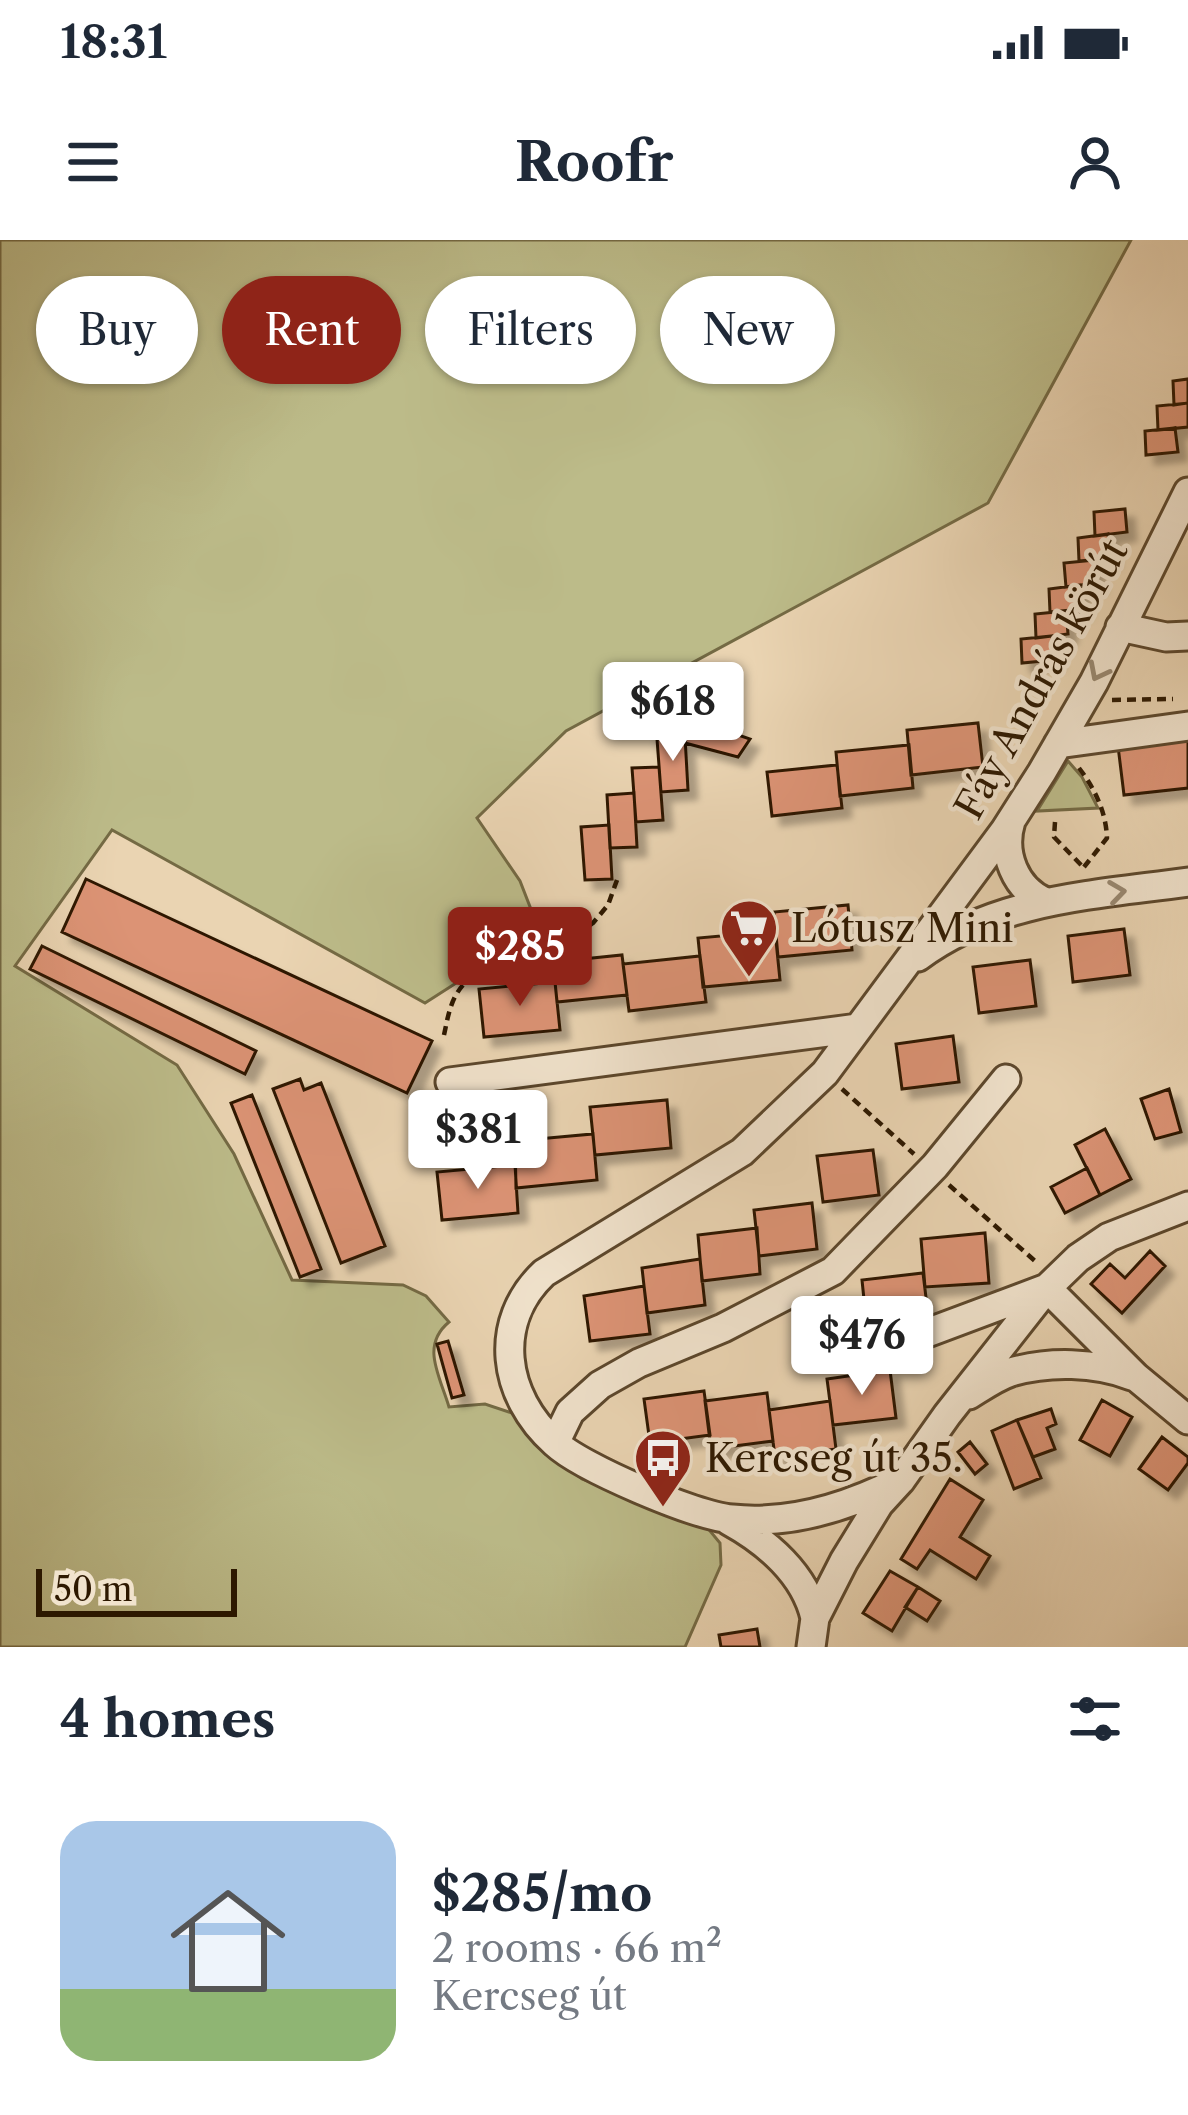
<!DOCTYPE html>
<meta charset="utf-8">
<style>
body{margin:0;font-family:"Libre Caslon Text",serif;background:#f2f2f3;color:#1f2937;height:100vh;display:flex;flex-direction:column;font-size:45px;white-space:nowrap}
*{box-sizing:border-box;margin:0}
p{font-size:39px;color:#747a83}
.icon{flex:none;width:66px;height:66px;fill:none;stroke:currentColor;stroke-width:2;stroke-linecap:round;stroke-linejoin:round}
.map{position:relative;height:1407px;overflow:hidden}
.sheet{display:flex;flex-direction:column;background:#fff;flex:1}
.sheet>*{flex:none}
.guide{position:absolute;left:36px;top:36px;width:1116px;height:108px;display:flex;gap:24px}
.scale{position:absolute;left:36px;bottom:30px;width:201px;box-sizing:border-box;padding-left:12px;border:6px solid #2d1800;border-top:0;font-size:33px;line-height:42px;white-space:nowrap;color:#2d1800;-webkit-text-stroke:9px #f1e3cd;paint-order:stroke}
.price{position:absolute;translate:-50% -102px;padding:0 27px;border-radius:12px;background:#fff;color:#222;font-size:39px;line-height:78px;filter:drop-shadow(0 3px 6px #0008)}
.price::after{content:'';position:absolute;left:50%;top:72px;width:36px;height:27px;margin-left:-18px;background:inherit;clip-path:polygon(0 0,100% 0,50% 100%)}
.price.current{background:#8f2418;color:#fff}
ul{padding:0;list-style:none}
li{display:flex;align-items:center;gap:36px;height:300px;padding:0 60px}
li+li{border-top:3px solid #e0e1e3}
li span{display:grid;place-items:center;flex:none;width:336px;height:240px;border-radius:36px;color:#555}
li>.icon{margin-inline-start:auto}
span .icon{width:144px;height:144px;fill:#fffc;stroke-width:1}
li b{font-size:51px}
h2{display:flex;justify-content:space-between;align-items:center;height:144px;padding:0 60px;font-size:51px}
.chip{padding:0 42px;border-radius:54px;background:#fff;box-shadow:0 3px 9px #0004;font-size:42px;line-height:108px}
.chip.current{background:#8f2418;color:#fff}
.status{display:flex;justify-content:space-between;align-items:center;height:84px;padding:0 60px;background:#fff;direction:ltr}
.status svg{height:33px;fill:currentColor}
header{display:flex;justify-content:space-between;align-items:center;height:156px;padding:0 60px;background:#fff;font-size:54px;font-weight:800}
.map>svg:first-child{display:block}
</style>
<div class="status"><b>18:31</b><svg viewBox="0 0 49 12"><path d="M0 12V9h3v3zM5 12V6h3v6zM10 12V3h3v9zM15 12V0h3v12zM26 1h20v11H26zM47 4h2v5h-2z"/></svg></div>
<header><svg class="icon" aria-label="menu" viewBox="0 0 24 24"><path d="M4 6h16M4 12h16M4 18h16"/></svg>Roofr<svg class="icon" aria-label="person" viewBox="0 0 24 24"><circle cx="12" cy="8" r="4"/><path d="M4 21q1-7 8-7t8 7"/></svg></header>
<div class="map">
<svg width="1188" height="1407" viewBox="0 0 1188 1407">
<defs>
<filter id="shadow"><feDropShadow dx="9" dy="9" stdDeviation="3" flood-color="#0004"/></filter>
</defs>
<rect width="100%" height="100%" fill="#ead4b2"/>
<filter id="stains"><feTurbulence type="fractalNoise" baseFrequency=".00167" numOctaves="4"/><feColorMatrix values="0 0 0 0 .2 0 0 0 0 .09 0 0 0 0 .02 0 0 0 .5 -.17"/></filter>
<radialGradient id="worn" r=".72"><stop offset=".6" stop-color="#630" stop-opacity="0"/><stop offset="1" stop-color="#630" stop-opacity=".3"/></radialGradient>
<path fill="#bcbb89" stroke="#746a44" stroke-width="3" d="M0 0H1131L988 263 566 491 477 578 520 641 539 690 425 763 112 590 15 726 177 825 234 914 292 1040 403 1045 426 1056 449 1082C420 1106 440 1136 449 1167L485 1164 518 1175 547 1210 582 1239 706 1286 720 1303 721 1325 685 1407H0Z
M1068 521 1082 537 1098 568 1037 571Z"/>
<path fill="#dc9375" stroke="#2d1800" stroke-width="3" filter="url(#shadow)" d="M1188 139V163L1174 165 1173 141Z
M1188 163V187L1158 190 1157 166Z
M1175 188 1178 212 1146 215 1145 191Z
M1125 269 1127 292 1095 296 1094 272Z
M1108 294 1111 318 1079 321 1078 298Z
M1095 320 1097 343 1066 347 1064 323Z
M1080 345 1082 369 1050 372 1049 349Z
M1066 371 1068 394 1036 398 1035 374Z
M1052 396 1054 420 1022 423 1021 399Z
M686 477 750 499 738 517 685 503Z
M978 483 983 527 911 535 907 490Z
M685 497 688 550 661 552 657 499Z
M1188 498V548L1124 555 1118 506Z
M909 505 913 548 840 556 836 512Z
M837 525 842 568 772 576 767 532Z
M659 527 663 580 636 582 632 528Z
M634 553 637 607 610 608 607 555Z
M609 585 612 639 585 640 581 587Z
M86 639 432 801 407 853 62 692Z
M848 665 852 710 778 717 774 672Z
M1124 689 1130 735 1073 742 1068 696Z
M775 691 780 740 703 747 698 698Z
M42 706 256 811 245 834 30 729Z
M622 715 627 755 557 762 553 722Z
M700 716 706 762 629 771 623 724Z
M1030 720 1036 766 979 773 973 727Z
M555 742 560 790 484 797 479 749Z
M953 796 959 842 902 849 896 804Z
M300 839 304 850 321 843 385 1006 341 1023 273 849Z
M1169 849 1181 892 1155 899 1141 859Z
M252 855 321 1029 300 1037 231 863Z
M667 860 671 908 595 915 590 867Z
M1105 889 1131 939 1100 955 1075 905Z
M593 894 597 940 516 948 515 901Z
M873 910 879 955 823 962 817 916Z
M515 925 518 973 442 980 437 932Z
M1087 928 1100 955 1065 973 1051 947Z
M812 963 817 1009 759 1016 754 970Z
M757 988 760 1034 702 1041 698 995Z
M985 993 989 1043 925 1047 921 999Z
M1150 1011 1165 1026 1122 1073 1091 1044 1110 1024 1125 1038Z
M700 1019 705 1065 647 1073 642 1028Z
M923 1033 929 1082 867 1089 862 1040Z
M644 1046 650 1094 590 1101 584 1056Z
M448 1101 464 1155 452 1158 437 1104Z
M890 1130 896 1178 833 1185 827 1139Z
M704 1151 710 1195 650 1203 644 1159Z
M767 1153 773 1201 711 1209 705 1161Z
M1102 1160 1132 1177 1110 1216 1080 1200Z
M830 1161 836 1209 775 1217 769 1170Z
M1051 1169 1056 1184 1047 1188 1055 1209 1033 1217 1017 1180Z
M1017 1180 1041 1238 1014 1249 992 1191Z
M1162 1197 1188 1217V1223L1168 1250 1139 1229Z
M970 1202 987 1224 975 1234 958 1212Z
M950 1239 983 1260 960 1297 990 1316 976 1339 930 1310 917 1329 901 1319Z
M890 1331 918 1347 892 1391 863 1373Z
M918 1347 940 1361 927 1381 905 1367Z
M757 1389 760 1407H721L719 1395Z"/>
<g fill="none" stroke-linecap="round" stroke-linejoin="round">
<defs>
<path id="minor" d="M1120 387 1166 397 1188 396
M1058 504 1188 486
M1011 581C1001 613 1015 649 1046 662
M918 717C995 659 1095 655 1188 642
M450 842 858 788
M1047 1048 1136 1137 1188 1180
M876 1112 1047 1048
M969 1155C982 1147 996 1137 1011 1132 1049 1121 1095 1122 1132 1136
M555 1203 570 1172 600 1145 639 1123 723 1088 833 1031 935 926 1006 839
M901 1240C850 1266 790 1285 732 1279 695 1276 582 1228 555 1203 502 1156 492 1082 544 1033L742 912 825 833 1005 590 1042 532 1094 442 1188 252
M729 1281C767 1302 805 1334 815 1378
M811 1407 815 1378 844 1321 879 1264 901 1240 947 1175 1047 1048 1078 1018 1109 997 1188 966"/>
</defs>
<use href="#minor" stroke="#5c472c" stroke-width="33"/>
<path stroke="#2d1800" stroke-width="4.5" stroke-dasharray="9 6" stroke-linecap="butt" d="M1112 460 1173 459
M1079 528C1095 549 1106 572 1107 598L1084 627
M1055 582 1054 597 1084 628
M444 795C448 777 450 760 463 745L556 698 582 691 593 683 608 665 617 640
M842 849 914 914
M949 945 1035 1021"/>
<use href="#minor" stroke="#f1e3cd" stroke-width="27"/>
</g>
<defs><path id="oneway-chevron" d="M-2-3.5L2.5 0L-2 3.5" fill="none" stroke-width="1.6" stroke-linecap="round" stroke-linejoin="round" transform="scale(3)"/></defs>
<g stroke="#998871">
<use href="#oneway-chevron" transform="translate(1098 432) rotate(117)"/>
<use href="#oneway-chevron" transform="translate(1117 652) rotate(-8)"/>
</g>
<defs>
<symbol id="supermarket-pin" viewBox="-11 -11 22 30"><path d="M0 17L-7.5 6A9.5 9.5 0 1 1 7.5 6Z" fill="#8f2418" stroke="#f1e3cd"/><path d="M-6-5.5h2.5l.6 2H6L4.5 2H-2.5L-4.4-4H-6ZM-1.5 3.2a1.3 1.3 0 1 0 .1 0ZM3 3.2a1.3 1.3 0 1 0 .1 0Z" fill="#fff"/></symbol>
<symbol id="bus-pin" viewBox="-11 -11 22 30"><path d="M0 17L-7.5 6A9.5 9.5 0 1 1 7.5 6Z" fill="#8f2418" stroke="#f1e3cd"/><path d="M-5-6H5V4H4V6H2V4H-2V6H-4V4H-5ZM-3.5-4V0h7V-4ZM-3.5 1.2v1.5H-2V1.2ZM2 1.2v1.5H3.5V1.2Z" fill="#fff"/></symbol>
</defs>
<g fill-rule="evenodd">
<use href="#supermarket-pin" x="716" y="655" width="66" height="90"/>
<use href="#bus-pin" x="630" y="1185" width="66" height="90"/>
</g>
<g text-anchor="middle" stroke-width="9" stroke-linejoin="round" paint-order="stroke">
<g font-size="39" fill="#2d1800" stroke="#f1e3cd">
<text transform="translate(1041 439) rotate(-61)" y="14">Fáy András körút</text>
</g>
<g font-size="39" fill="#2d1800" stroke="#f1e3cd" text-anchor="start">
<text x="791" y="702">Lótusz Mini</text>
<text x="705" y="1232">Kercseg út 35.</text>
</g>
</g>
<rect width="100%" height="100%" filter="url(#stains)"/>
<rect width="100%" height="100%" fill="url(#worn)"/>
</svg>
<div class="scale">50 m</div>
<b class="price" style="left:673px;top:524px">$618</b>
<b class="price current" style="left:520px;top:769px">$285</b>
<b class="price" style="left:478px;top:952px">$381</b>
<b class="price" style="left:862px;top:1158px">$476</b>
<div class="guide">
<a class="chip">Buy</a>
<a class="chip current">Rent</a>
<a class="chip">Filters</a>
<a class="chip">New</a>
</div>
</div>
<section class="sheet">
<h2>4 homes<svg class="icon" aria-label="filters" viewBox="0 0 24 24"><path d="M4 7h16M4 17h16"/><circle cx="9" cy="7" r="2"/><circle cx="15" cy="17" r="2"/></svg></h2>
<ul>
<li><span style="background:linear-gradient(#a9c7e8 70%,#8fb573 0)"><svg class="icon" aria-label="home" viewBox="0 0 24 24"><path d="M3 11l9-7 9 7M6 9v11h12V9"/></svg></span><div><b>$285/mo</b><p>2 rooms · 66 m²</p><p>Kercseg út</p></div></li>
</ul>
</section>
